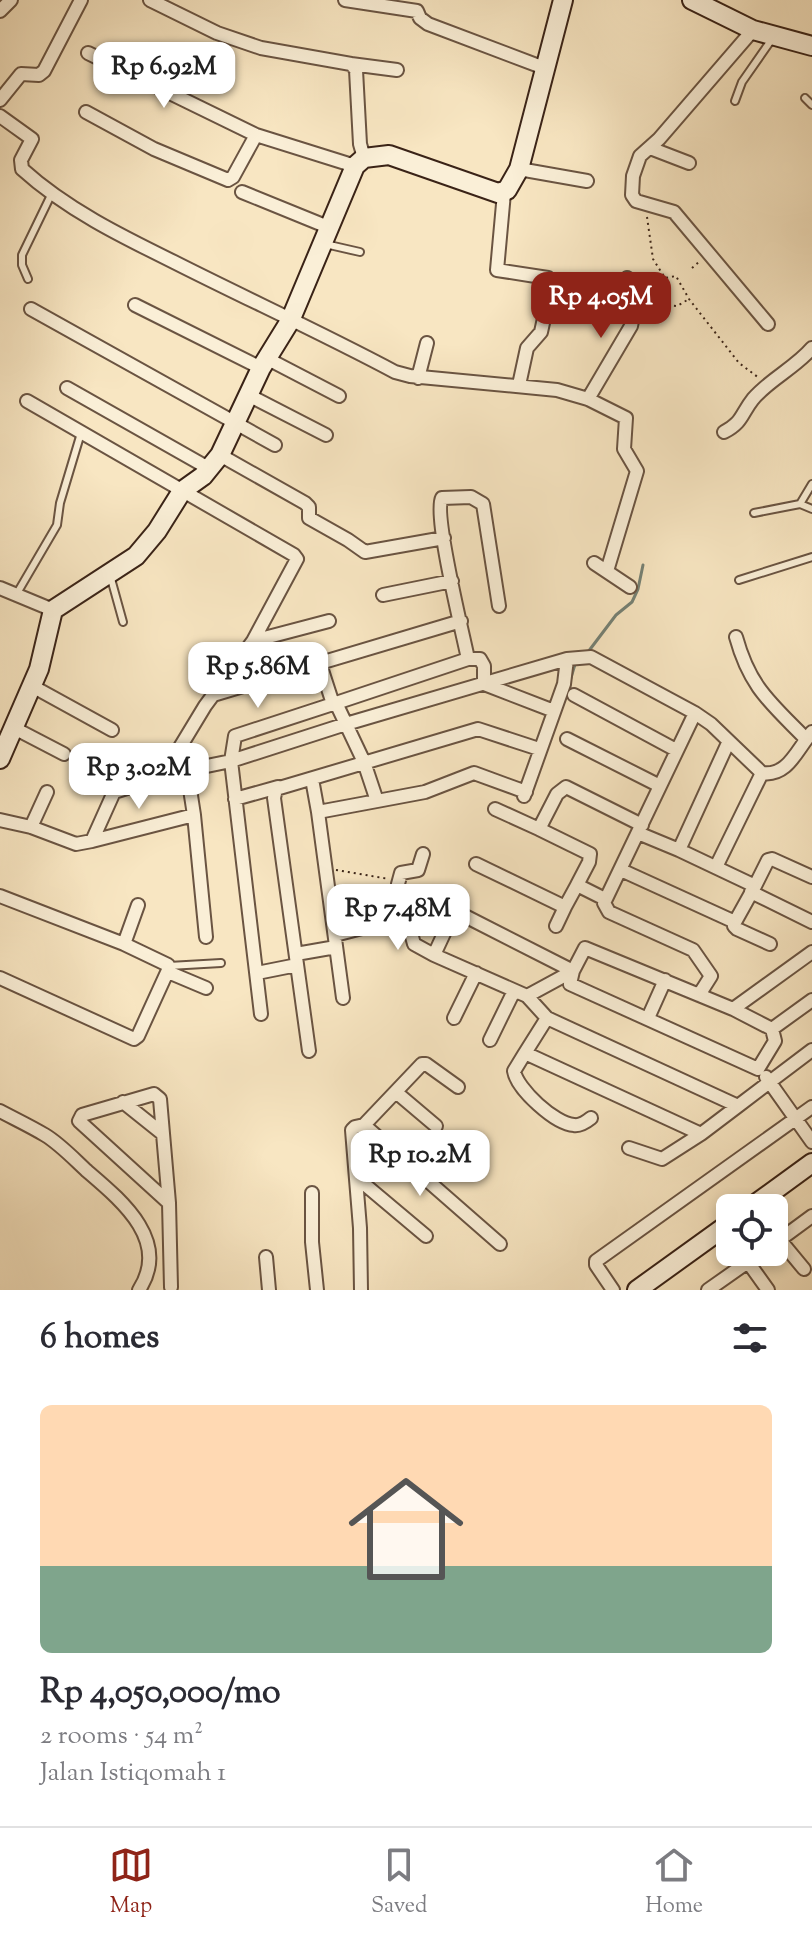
<!DOCTYPE html>
<meta charset="utf-8">
<style>
body{margin:0;font-family:"Sorts Mill Goudy",serif;background:#f7f7f7;color:#2b2b33;height:100vh;display:flex;flex-direction:column;font-size:30px;white-space:nowrap}
*{box-sizing:border-box;margin:0}
p{font-size:26px;color:#7c7c81}
.icon{flex:none;width:44px;height:44px;fill:none;stroke:currentColor;stroke-width:2;stroke-linecap:round;stroke-linejoin:round}
.map{position:relative;height:1290px;overflow:hidden}
.drawer{display:flex;flex-direction:column;background:#fff;flex:1}
.drawer>*{flex:none}
.buttons{position:absolute;left:716px;top:1194px;display:grid;gap:16px}
.buttons a{display:grid;place-items:center;width:72px;height:72px;border-radius:12px;background:#fff;box-shadow:0 4px 12px #0003;font-size:40px}
.price{position:absolute;translate:-50% -68px;padding:0 18px;border-radius:16px;background:#fff;color:#222;font-size:26px;line-height:52px;filter:drop-shadow(0 2px 4px #0008)}
.price::after{content:'';position:absolute;left:50%;top:48px;width:24px;height:18px;margin-left:-12px;background:inherit;clip-path:polygon(0 0,100% 0,50% 100%)}
.price.current{background:#8f2418;color:#fff}
ul{padding:0;list-style:none}
li{display:grid;align-content:center;gap:16px;height:424px;padding:0 40px}
li span{display:grid;place-items:center;height:248px;border-radius:12px;color:#555}
li>.icon{margin-inline-start:auto}
span .icon{width:144px;height:144px;fill:#fffc;stroke-width:1}
li b{font-size:34px}
h2{display:flex;justify-content:space-between;align-items:center;height:96px;padding:0 40px;font-size:34px}
.menu{display:flex;justify-content:space-around;align-items:center;height:112px;border-top:2px solid #e1e1e2;background:#fff;font-size:22px;color:#7c7c81}
.menu a{display:grid;justify-items:center;gap:4px}
.menu .current{color:#8f2418}
.map>svg:first-child{display:block}
</style>
<div class="map">
<svg width="812" height="1290" viewBox="0 0 812 1290">
<rect width="100%" height="100%" fill="#f8e6c2"/>
<filter id="stains"><feTurbulence type="fractalNoise" baseFrequency=".0025" numOctaves="4"/><feColorMatrix values="0 0 0 0 .2 0 0 0 0 .09 0 0 0 0 .02 0 0 0 .5 -.17"/></filter>
<radialGradient id="worn" r=".72"><stop offset=".6" stop-color="#630" stop-opacity="0"/><stop offset="1" stop-color="#630" stop-opacity=".3"/></radialGradient>
<g fill="none" stroke-linecap="round" stroke-linejoin="round">
<path stroke="#758174" stroke-width="3" d="M588 652 616 615 632 602 638 589 643 565
M570 681 576 661"/>
<defs>
<path id="lane" d="M805 98 812 105
M735 101 742 82 772 39
M325 244 360 252
M28 279 22 265V255L52 193
M800 504 812 484
M754 513 800 504 812 509
M110 575 123 622
M739 580 812 557
M16 595 57 525 60 503 81 433
M169 966 221 963"/>
<path id="street" d="M150 0 217 33 261 48 351 64 356 70 360 144 364 158
M345 0 417 11 420 18 428 24 547 69
M0 11 11 0
M753 30 659 139 640 156 633 176 632 195 636 201 674 212 768 324
M88 53 256 135 355 166
M351 64 397 70
M0 100 21 74 39 75 44 71 81 0
M86 112 154 149 228 180 233 177 256 135
M0 116 32 139 21 160 22 169C66 209 121 236 174 262 247 299 322 333 395 372L410 376 557 390 588 399 626 418 624 449 637 471 607 571
M650 148 689 163
M519 169 587 181
M242 192 328 227
M504 193 497 270 548 278 552 282 541 332 527 348 519 385
M135 305 261 368
M31 309 275 445
M266 358 339 396
M418 378 427 343
M67 388 210 469
M248 395 326 435
M588 399 631 326 637 297 627 278
M27 401 294 555 297 559 253 641 205 706 162 777
M724 432C743 422 741 414 753 399 770 379 795 368 812 348
M220 455 305 503 309 507V518L348 540 365 552 444 538
M594 563 630 587
M0 588 53 610
M383 595 452 581
M499 606 483 504 471 497 442 498C433 514 463 634 468 659L336 703 364 762 377 801 425 792 474 773 526 792
M736 637C750 688 771 703 806 739
M253 641 329 621
M468 659H480L484 666V684L554 711
M320 664 333 704
M32 686 112 730
M213 695 461 621
M574 695 676 750
M695 713 604 903 609 912 693 950 711 976 699 995
M14 728 64 754
M567 739 660 786
M728 743 679 850 755 886 768 860 772 859 812 877
M82 762 130 787
M187 770 194 815 206 937
M762 773C788 777 797 749 812 732
M312 779 318 812
M524 796 564 684 567 659
M235 799 278 787
M495 809 539 829 557 794 566 787 642 825
M0 820 31 827 76 844 92 841 114 792 178 772 231 761 235 736 336 703
M31 827 47 792
M539 829 590 854 589 862 577 885
M638 833 679 850
M92 841 194 815
M423 854 418 870 401 873 398 884 414 944 434 955
M476 864 565 907 577 885 605 899
M621 870 735 922 755 886
M751 892 812 922
M0 896 124 944 168 965 169 968 138 1036 134 1039 0 978
M735 922 734 926 737 929 770 944
M556 926 565 907
M335 935 443 907
M124 944 138 905
M585 948 733 1009 772 1029 775 1041 758 1069 570 984 573 971Z
M296 954 336 947
M573 971 459 913 453 914 434 955 527 996 547 1018 738 1106 812 1050
M168 972 206 988
M257 973 297 965
M527 996 573 971
M343 998 318 812 377 801
M733 1009 812 952
M261 1014 231 761 346 724 567 659 591 657 695 713 711 724 762 773 716 867
M454 1018 476 973
M648 1018 665 980
M772 1029 812 1000
M490 1040 514 991
M309 1051 274 798 276 789 478 729 539 749
M525 1053 547 1018
M766 1077 812 1142
M397 1093 436 1126
M123 1102 163 1134
M0 1111C15 1119 30 1126 45 1135 60 1144 74 1159 87 1171 122 1201 171 1241 139 1290
M591 1118C586 1122 580 1126 574 1125 555 1124 517 1089 514 1071L525 1053 701 1134 738 1106
M364 1125 500 1244
M629 1148 662 1159 701 1134
M357 1178 426 1236
M312 1193V1242L317 1290
M169 1203 79 1121 82 1115 154 1094 160 1099 169 1203 171 1287
M780 1240 804 1269
M774 1244 812 1216
M266 1257 269 1290
M748 1262 768 1290
M361 1290 360 1228 352 1130 355 1127 364 1125 422 1064H426L458 1087
M613 1290 596 1265V1261L812 1107
M708 1290 762 1252"/>
<path id="secondary" d="M692 0 753 30 812 46
M0 759 39 669 53 610 136 556 157 531 182 491 203 476 220 455 261 368 290 321 355 166 364 158 389 155 498 193 507 190 519 169 563 0
M750 1208 812 1163
M637 1290 730 1223"/>
</defs>
<use href="#lane" stroke="#6a5442" stroke-width="10"/>
<use href="#street" stroke="#6a5442" stroke-width="16"/>
<use href="#secondary" stroke="#3a2317" stroke-width="22"/>
<path stroke="#3a2317" stroke-width="2" stroke-dasharray="2 4" stroke-linecap="butt" d="M647 217 653 259 665 278 676 276 689 299 739 363 759 378
M692 268 700 261
M650 304 677 306 689 299
M336 870 389 879"/>
<use href="#lane" stroke="#faefd7" stroke-width="6"/>
<use href="#street" stroke="#faefd7" stroke-width="12"/>
<use href="#secondary" stroke="#faefd7" stroke-width="18"/>
</g>
<rect width="100%" height="100%" filter="url(#stains)"/>
<rect width="100%" height="100%" fill="url(#worn)"/>
</svg>
<div class="buttons">
<a><svg class="icon" aria-label="locate" viewBox="0 0 24 24"><circle cx="12" cy="12" r="6"/><path d="M12 2v4M12 18v4M2 12h4M18 12h4"/></svg></a>
</div>
<b class="price" style="left:164px;top:110px">Rp 6.92M</b>
<b class="price current" style="left:601px;top:340px">Rp 4.05M</b>
<b class="price" style="left:258px;top:710px">Rp 5.86M</b>
<b class="price" style="left:139px;top:811px">Rp 3.02M</b>
<b class="price" style="left:398px;top:952px">Rp 7.48M</b>
<b class="price" style="left:420px;top:1198px">Rp 10.2M</b>
</div>
<section class="drawer">
<h2>6 homes<svg class="icon" aria-label="filters" viewBox="0 0 24 24"><path d="M4 7h16M4 17h16"/><circle cx="9" cy="7" r="2"/><circle cx="15" cy="17" r="2"/></svg></h2>
<ul>
<li><span style="background:linear-gradient(#ffd9b3 65%,#7fa58c 0)"><svg class="icon" aria-label="home" viewBox="0 0 24 24"><path d="M3 11l9-7 9 7M6 9v11h12V9"/></svg></span><div><b>Rp 4,050,000/mo</b><p>2 rooms · 54 m²</p><p>Jalan Istiqomah 1</p></div></li>
</ul>
</section>
<nav class="menu">
<a class="current"><svg class="icon" aria-label="map" viewBox="0 0 24 24"><path d="M3 6l6-2 6 2 6-2v14l-6 2-6-2-6 2zM9 4v14M15 6v14"/></svg>Map</a>
<a><svg class="icon" aria-label="saved" viewBox="0 0 24 24"><path d="M7 4h10v16l-5-4-5 4z"/></svg>Saved</a>
<a><svg class="icon" aria-label="home" viewBox="0 0 24 24"><path d="M3 11l9-7 9 7M6 9v11h12V9"/></svg>Home</a>
</nav>
